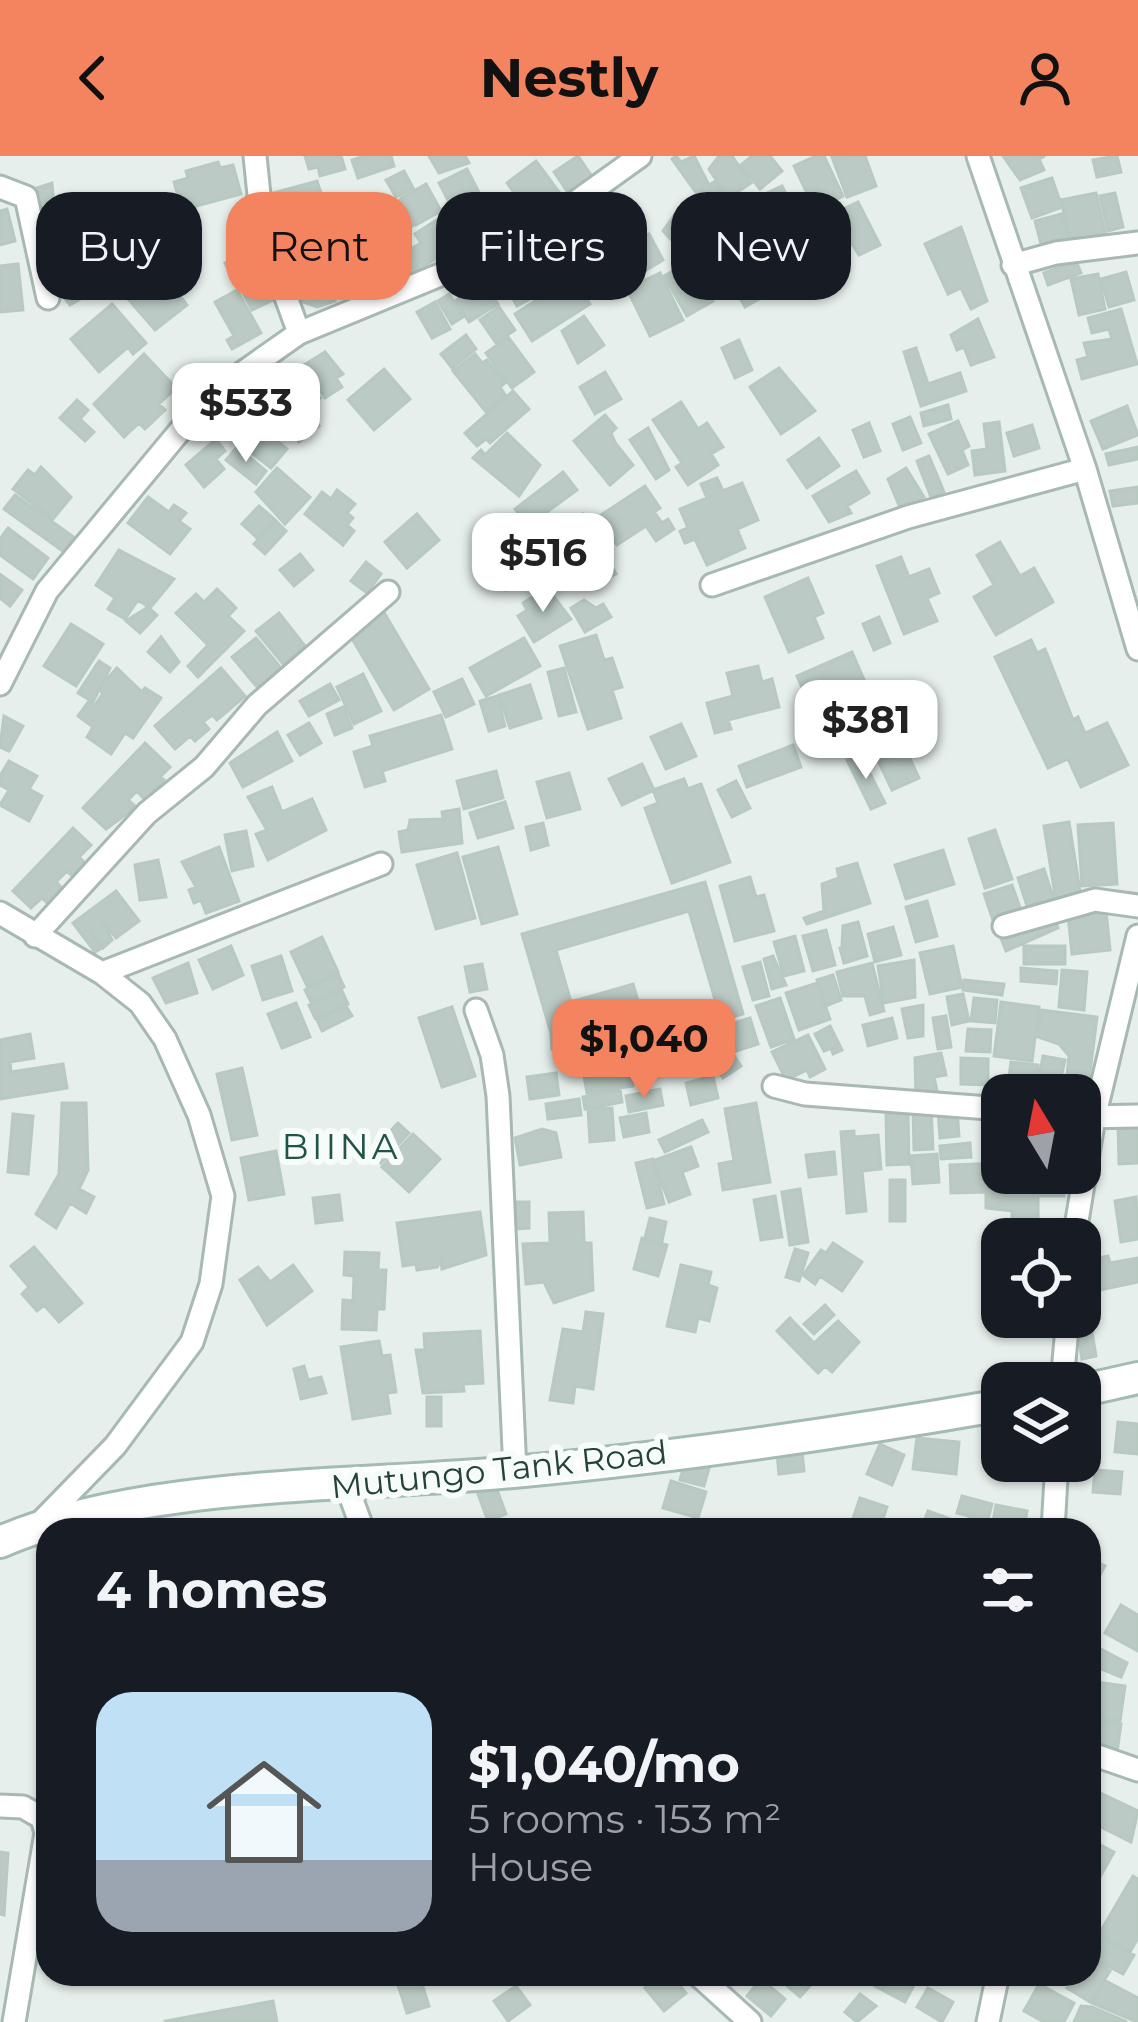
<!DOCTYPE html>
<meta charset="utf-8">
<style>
body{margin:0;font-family:Montserrat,sans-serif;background:#20242c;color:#f1f3f6;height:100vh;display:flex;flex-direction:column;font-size:45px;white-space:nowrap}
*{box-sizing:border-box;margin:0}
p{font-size:39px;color:#9ea1a6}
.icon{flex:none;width:66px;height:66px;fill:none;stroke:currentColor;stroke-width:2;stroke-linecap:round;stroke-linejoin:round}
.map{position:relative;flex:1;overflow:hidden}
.drawer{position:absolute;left:36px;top:1362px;width:1065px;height:468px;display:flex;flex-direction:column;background:#171b24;border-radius:36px;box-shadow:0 3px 9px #0004}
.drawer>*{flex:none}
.banner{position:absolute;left:36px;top:36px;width:1068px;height:108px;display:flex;gap:24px}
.needle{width:78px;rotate:350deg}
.tools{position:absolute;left:981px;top:918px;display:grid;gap:24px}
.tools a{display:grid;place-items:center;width:120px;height:120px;border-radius:24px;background:#171b24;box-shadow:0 3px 9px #0004;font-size:60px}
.price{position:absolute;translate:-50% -102px;padding:0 27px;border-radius:24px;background:#fff;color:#222;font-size:39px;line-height:78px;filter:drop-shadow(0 3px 6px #0008)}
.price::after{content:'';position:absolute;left:50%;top:72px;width:36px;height:27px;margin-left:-18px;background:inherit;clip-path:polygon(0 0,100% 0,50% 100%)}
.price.on{background:#f4845f;color:#111}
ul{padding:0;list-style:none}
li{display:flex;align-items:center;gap:36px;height:300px;padding:0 60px}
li+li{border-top:3px solid #363941}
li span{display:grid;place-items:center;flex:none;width:336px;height:240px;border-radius:36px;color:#555}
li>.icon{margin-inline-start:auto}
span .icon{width:144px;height:144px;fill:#fffc;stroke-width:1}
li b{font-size:51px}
h2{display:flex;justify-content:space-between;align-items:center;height:144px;padding:0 60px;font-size:51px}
.chip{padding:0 42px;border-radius:36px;background:#171b24;box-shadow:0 3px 9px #0004;font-size:42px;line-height:108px}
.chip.on{background:#f4845f;color:#111}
header{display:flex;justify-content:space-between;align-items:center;height:156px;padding:0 60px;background:#f4845f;color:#111;font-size:54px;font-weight:700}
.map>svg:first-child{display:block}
</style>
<header><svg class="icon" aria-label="back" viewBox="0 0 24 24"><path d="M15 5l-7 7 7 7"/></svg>Nestly<svg class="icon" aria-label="person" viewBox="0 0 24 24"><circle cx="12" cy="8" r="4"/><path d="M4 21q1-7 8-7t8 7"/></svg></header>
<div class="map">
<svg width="1138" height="1866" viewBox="0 0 1138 1866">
<rect width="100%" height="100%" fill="#e6efeb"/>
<path fill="#bbcac4" stroke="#b8c9c2" stroke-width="3" d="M305 0H341L345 13 320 20 318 11 309 13Z
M365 0H391L394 10 358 22 352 4Z
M429 0H465L469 7 439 17Z
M578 0 595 25 571 41 554 16Z
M676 0 681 6 694 0 709 29 714 26 729 47 712 59 672 3Z
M719 0H732L751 27 728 42 709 13Z
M752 0H770L782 15 760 33 741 9Z
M816 0H824L843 40 815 54 794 10Z
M865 0 876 30 847 41 832 1Z
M1003 0H1045L1039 3 1044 14 1020 24Z
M1117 0 1121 16 1097 21 1093 4Z
M536 5 562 40 550 50 543 41 527 54 507 27Z
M218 6 220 12 233 9 241 38 182 54 174 26 188 22 186 15Z
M467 13 499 76 472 90 439 27Z
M404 15 413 32 396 41 386 24Z
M1052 22 1062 51 1032 62 1021 32Z
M317 25 321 37 277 49 273 37Z
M52 27 54 51 37 55 31 34Z
M426 28 441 55 416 69 401 42Z
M782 30 802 71 810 67 835 118 809 130 765 38Z
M1096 37 1106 80 1071 88 1061 44Z
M1115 37 1123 71 1108 75 1100 40Z
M362 42 382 78 354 93 334 57Z
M696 42 714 69 702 78 683 51Z
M400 44 414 69 390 83 376 58Z
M858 46 880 89 859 99 833 58Z
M313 50 316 61 327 58 332 78 306 84 299 53Z
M61 51 71 91 44 98 34 58Z
M7 53 15 85 0 89V55Z
M100 53 104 60 114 55 131 96 102 110 106 118 97 123 88 105 94 102 72 67Z
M679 53 697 73 678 91 663 75Z
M1061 58 1068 85 1042 92 1035 65Z
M438 63 445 75 439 86 446 96 423 111 412 92 421 87 415 78Z
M297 64 308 108 294 111 279 106 271 71Z
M620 65 640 96 628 104 608 73Z
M961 71 987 145 971 153 961 132 948 138 925 88Z
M399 74 422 116 399 128 394 118 387 122 378 107 387 102 378 85Z
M585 75 606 112 592 120 571 83Z
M649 78 663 104 640 118 633 106 645 99 636 84Z
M374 85 383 102 373 107 384 128 366 138 346 100Z
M741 89 768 138 745 151 718 102Z
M145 92 182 129 176 135 187 149 155 174 108 120Z
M552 92 560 105 539 117 548 132 535 139 519 112Z
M248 94 257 110 233 123 225 107Z
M332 96 344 132 332 136 335 145 317 151 295 143 282 108Z
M696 102 713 145 687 160 664 120Z
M79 103 100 131 70 149 48 121Z
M1076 105 1081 117 1048 129 1044 117Z
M18 108 23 154 0 156V110Z
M514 115 530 143 517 150 501 123Z
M1126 116 1134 144 1109 151 1101 123Z
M262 117 275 143 252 154 239 129Z
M660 117 683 164 650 180 627 133Z
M1098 118 1105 153 1079 159 1071 123Z
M572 121 590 148 532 185 515 158Z
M484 126 498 148 469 166 455 145Z
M237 134 261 177 232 193 227 184 234 180 215 146Z
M449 138 463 161 452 168 438 145Z
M435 146 450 173 432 182 417 156Z
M112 148 146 187 133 198 128 191 99 216 71 183Z
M499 151 515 174 496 187 480 164Z
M1121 153 1137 208 1082 223 1077 204 1088 201 1084 187 1112 183 1109 173 1092 177 1088 162Z
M584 160 604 189 578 207 562 175Z
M978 163 994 201 971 209 964 191 957 194 951 179Z
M466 179 476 193 452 212 441 198Z
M508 181 534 216 512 232 486 197Z
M739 184 752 214 735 222 722 192Z
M916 192 928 228 960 217 966 235 921 250 904 196Z
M325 196 343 218 336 222 342 231 325 242 304 209Z
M144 198 176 232 159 248 165 254 145 273 139 267 124 281 94 248Z
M475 198 482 207 487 204 505 227 500 231 506 240 486 256 453 215Z
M779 212 815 255 781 278 750 231Z
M384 213 410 243 374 274 348 244Z
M605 216 621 243 595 258 580 231Z
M304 218 320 242 284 266 268 242Z
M513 235 529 253 490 287 486 283 477 290 465 277Z
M77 244 88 254 80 263 94 276 85 285 60 262Z
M235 244 261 270 244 287 217 261Z
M681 246 698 273 707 267 723 291 711 298 718 309 688 329 676 311 682 307 653 264Z
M948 249 951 263 924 270 921 257Z
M1127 250 1138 279 1103 293 1091 265Z
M311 259 319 270 299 286 290 275Z
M605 259 616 272 611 277 616 288 633 309 610 329 574 285Z
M910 261 921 287 903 294 893 268Z
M958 265 969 290 962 294 968 309 948 318 929 278Z
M999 266 1005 315 975 319 972 295 987 293 984 268Z
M869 267 880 295 864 301 853 274Z
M1032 269 1039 292 1014 300 1007 277Z
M648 272 669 314 656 323 630 284Z
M263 274 287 293 271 312 248 294Z
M507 277 540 309 519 340 473 302 481 294 485 299Z
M819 282 839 310 807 332 788 304Z
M216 283 225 295 216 303 224 313 204 331 186 309Z
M237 291 266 315 256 328 226 304Z
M1138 291V303L1109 309 1106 298Z
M929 300 944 336 931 341 917 305Z
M41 311 71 341 53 363 13 333 28 314 35 319Z
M277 312 310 341 285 368 256 336Z
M906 312 924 341 901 354 888 323Z
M856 315 869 337 847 350 851 357 829 366 813 340Z
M563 316 577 334 528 370 515 353Z
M717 322 723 335 742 327 758 364 737 373 745 392 707 409 695 383 685 387 680 375 688 372 680 353 707 342 701 328Z
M645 330 660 352 654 356 662 367 668 363 674 373 656 385 646 370 617 389 598 361Z
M1138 331V347L1113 350 1110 335Z
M337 334 355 348 347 357 353 362 347 369 354 375 343 389 305 358 322 336 331 343Z
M15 339 75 382 64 396 4 353Z
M148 341 169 356 174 349 186 357 179 365 190 373 170 398 128 367Z
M259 350 274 363 257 382 242 368Z
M417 358 439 384 407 412 385 386Z
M583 358 616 418 590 432 557 373Z
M276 365 286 375 265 398 254 388Z
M8 372 48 402 33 423 0 399V383Z
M534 382 540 391 546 387 556 409 530 429 523 420 506 434 491 416Z
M1000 386 1020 420 1034 412 1053 446 996 479 974 441 994 429 977 399Z
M119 394 174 423 150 452 138 444 125 463 108 453 115 442 96 429Z
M300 398 313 414 294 430 280 414Z
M901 401 909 421 929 413 939 437 927 442 937 465 904 478 877 410Z
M366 406 381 418 367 437 351 425Z
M1 419 22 434 10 450 0 442Z
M808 422 823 457 814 461 823 482 789 496 765 441Z
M547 432 571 463 534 486 518 460 527 454 523 447Z
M217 433 236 452 228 460 244 475 198 521 188 510 208 489 176 457 196 438 204 446Z
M584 444 596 452 603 448 611 461 585 476 571 452Z
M148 451 157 459 140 477 126 465Z
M382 453 429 533 394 554 347 474Z
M279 457 305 490 283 508 256 475Z
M879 461 890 487 874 494 863 468Z
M71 468 103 488 76 530 44 510Z
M596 479 604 504 612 502 622 531 612 534 621 562 588 573 560 490Z
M161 481 179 506 170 516 148 496Z
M256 482 281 512 257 531 232 501Z
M524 482 540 510 486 540 470 512Z
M1031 484 1037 497 1045 493 1073 564 1078 561 1085 577 1107 567 1128 609 1081 631 1068 603 1048 612 995 501Z
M852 496 865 526 810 550 797 520Z
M99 505 110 512 93 546 78 537Z
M758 510 762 526 772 523 779 551 728 564 731 573 715 577 707 547 733 540 727 517Z
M117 512 142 536 145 532 161 542 133 582 125 577 111 598 87 581 93 571 78 560 89 545 95 549 103 537 98 533Z
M221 512 245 540 217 564 212 559 203 566 209 573 195 585 190 580 175 593 155 570Z
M564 512 576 556 559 560 548 516Z
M363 518 381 555 354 568 337 531Z
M462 523 474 548 446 561 434 536Z
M330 528 339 544 309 560 300 545Z
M530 529 541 562 510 572 499 539Z
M497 540 505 570 489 575 480 545Z
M866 541 876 561 818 592 801 561 817 552 824 563Z
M343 551 352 572 335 579 327 558Z
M441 559 452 593 382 615 385 625 365 631 354 596 373 590 370 580Z
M4 560 23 570 9 595 0 591Z
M309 567 321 587 300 599 288 579Z
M681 568 696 600 666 613 651 581Z
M277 576 292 605 243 631 230 607Z
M898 577 919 622 892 634 871 590Z
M145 587 170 611 160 621 164 624 145 644 137 635 128 644 136 651 106 673 83 652Z
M793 589 801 611 747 631 739 610Z
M860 598 885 647 871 653 847 604Z
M9 605 37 620 29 633 42 640 29 665 0 649 9 634 0 629V620Z
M642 608 654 634 622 649 609 623Z
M496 615 503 642 464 653 457 625Z
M569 617 580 653 547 662 537 626Z
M684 623 688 633 701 628 730 706 672 727 645 652 658 647 653 634Z
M736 625 750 652 732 661 718 634Z
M272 631 282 656 312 643 326 674 268 704 256 678 267 674 248 641Z
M505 646 513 672 478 682 470 657Z
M459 653 462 687 402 696 399 676 408 674 410 664 443 663 442 656Z
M1069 666 1081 741 1056 745 1044 670Z
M543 667 548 689 531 694 526 671Z
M1113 667 1117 728 1082 730 1078 669Z
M73 672 91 689 79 701 88 710 75 723 67 715 56 726 64 734 49 749 42 742 31 752 13 735Z
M995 674 1012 723 985 732 969 683Z
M246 675 253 710 232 715 225 679Z
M219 691 239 745 206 757 201 744 194 747 189 734 196 731 182 706Z
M498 691 517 758 482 768 463 701Z
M943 694 954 728 906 743 895 709Z
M457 697 475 762 436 773 417 709Z
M158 704 166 741 140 744 135 709Z
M857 707 870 747 807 768 804 762 824 755 822 728 839 722 837 713Z
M1044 713 1055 747 1029 756 1018 722Z
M750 721 756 741 764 739 774 775 735 785 720 730Z
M705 726 743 858 721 864 689 755 556 794 571 846 633 828 641 855 552 881 522 778Z
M1012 729 1023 760 995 770 984 738Z
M116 735 139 765 116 782 102 764 112 784 103 792 89 774 100 793 95 796 73 767Z
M927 745 937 780 916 786 906 751Z
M1106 755 1110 794 1072 798 1068 759Z
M1052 757 1058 772 1006 795 1000 780Z
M858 766 867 800 844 807 840 792 848 790H842L843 770Z
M893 771 901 799 875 806 868 778Z
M826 774 835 809 813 815 803 780Z
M795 780 804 815 784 820 774 786Z
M322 781 338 816 307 830 291 796Z
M231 790 243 819 213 833 199 804Z
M953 790 962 831 930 838 920 797Z
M1024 790H1065V808H1024Z
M281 800 292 835 263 844 252 810Z
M773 800 786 829 772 833 764 803Z
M914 804 915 841 884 847 878 810Z
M760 806 769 840 753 844 743 811Z
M188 807 197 837 166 847 153 822Z
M872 807 884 855 870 859 865 840H843L837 816Z
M482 808 487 833 470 836 465 811Z
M1021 812 1057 815 1056 828 1021 825Z
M1062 814 1087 816 1084 854 1059 851Z
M338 818 344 831 311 846 305 834Z
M833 819 841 844 826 850 817 824Z
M964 824 1004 828 1002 839 963 834Z
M817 827 830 863 799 874 786 837Z
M342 835 348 848 315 862 309 849Z
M963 838 969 865 952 869 947 841Z
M780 842 794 883 771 891 756 850Z
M974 842 997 844 995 867 971 865Z
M1001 846 1039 851 1032 905 994 900Z
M296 847 310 881 282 892 268 858Z
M923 849V880L908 882 902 853Z
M346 850 352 860 322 875 317 864Z
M452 851 475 920 442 931 419 862Z
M1041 854 1097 861 1088 932 1066 930 1069 900 1059 888 1038 881Z
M946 860 951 891 938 893 933 862Z
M750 862 758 888 736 895 728 869Z
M892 862 897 882 868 890 863 869Z
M700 864 708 876 715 871 741 910 723 922 688 871Z
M676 868 688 897 659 909 648 880Z
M830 870 842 894 833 898 831 892 824 895 815 878Z
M617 871 618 881 552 893 551 880Z
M968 873 991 874 990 896 966 895Z
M30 878 34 902 10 906 11 916 63 908 67 932 0 943V884Z
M808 879 825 913 810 921 807 914 786 924 772 896Z
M941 897 946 919 934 921 938 939 916 943 915 902Z
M1043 900 1065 904 1059 931 1038 928Z
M961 902 988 903V929L961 928Z
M1011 906 1038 909 1036 932 1008 929Z
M630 908 633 930 587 937 583 914Z
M242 912 257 979 232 984 217 918Z
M556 917 559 939 530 943 527 921Z
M713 920 718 942 691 949 686 927Z
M660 933 663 949 629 956 626 940Z
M620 934 622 946 585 953 583 941Z
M579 943 581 959 548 963 546 948Z
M62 947H86L88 1014 79 1033 94 1041 86 1057 70 1047 56 1072 36 1058 59 1018Z
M756 947 770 1026 723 1034 719 1008 734 1005 725 953Z
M612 952 614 984 590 986 588 953Z
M931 952 933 993 914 994 913 953Z
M957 953 959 980 940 982 938 954Z
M646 957 649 976 624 981 620 962Z
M908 957 909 1008 887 1009 886 958Z
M13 958 33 960 28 1018 8 1016Z
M702 964 708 976 665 996 659 984Z
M398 967 409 977 381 1007 370 996Z
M1138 967V1007L1119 1008 1118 968Z
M542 973 556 977 561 1001 520 1009 515 982Z
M854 975V981L878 979 881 1013 862 1015 866 1055 847 1057 841 976Z
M413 978 440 1003 409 1036 382 1011Z
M970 987 971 1001 941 1003 940 990Z
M691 991 698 1010 682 1016 690 1038 669 1046 653 1005Z
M276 995 284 1038 249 1044 241 1002Z
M834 996 836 1018 809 1021 806 999Z
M937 998 939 1026 913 1028 911 1000Z
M653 1003 664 1048 647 1052 636 1007Z
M1002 1007V1017H1063L1064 1040H1038V1070L1012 1071V1055L986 1052V1036L951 1037 950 1009Z
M890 1024H905V1065H890Z
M800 1033 808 1086 790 1089 782 1036Z
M339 1039 342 1064 316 1067 313 1042Z
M775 1040 782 1081 761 1084 754 1044Z
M1136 1041 1138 1083 1121 1086 1115 1045Z
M514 1046H529V1072L515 1073Z
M480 1056 486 1099 442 1113 441 1105 437 1111 417 1114 416 1108 403 1110 397 1067Z
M583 1056 584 1087H591L593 1134 554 1147 544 1126 526 1128 523 1088 550 1087 549 1057Z
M650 1062 666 1066 661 1090 644 1086Z
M642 1082 667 1089 658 1120 634 1113Z
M833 1087 862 1106 842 1135 820 1120 815 1128 803 1119 821 1094 826 1097Z
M34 1091 82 1147 59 1166 44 1149 37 1155 22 1138 29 1131 11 1110Z
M795 1093 808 1097 799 1125 786 1121Z
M345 1096 379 1097 378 1114H386L384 1153H377L376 1174 342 1173 343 1144 353 1145 354 1120 344 1119Z
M1108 1100 1110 1107 1138 1102V1126L1100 1134 1094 1103Z
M293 1109 312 1135 267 1169 240 1124 258 1111 270 1126Z
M681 1109 711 1116 708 1129 717 1132 709 1165 698 1162 695 1176 667 1170Z
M825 1149 834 1159 814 1178 804 1168Z
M586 1156 603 1158 593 1233 575 1230 573 1247 550 1244 563 1173 583 1176Z
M1089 1158 1096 1200 1082 1203 1075 1161Z
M790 1162 814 1187 838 1165 859 1186 832 1216 825 1210 818 1217 777 1175Z
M480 1175 483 1227 463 1228 464 1235 423 1237 416 1194H425L424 1178Z
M379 1185 382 1200 390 1199 396 1236 387 1237 390 1257 353 1263 341 1191Z
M304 1210 308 1224 321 1221 326 1237 301 1243 294 1213Z
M427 1241H441V1270H427Z
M1118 1266 1138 1268V1298L1115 1296Z
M917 1282 959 1286 956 1318 913 1313Z
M880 1288 904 1299 892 1329 867 1318Z
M802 1295 804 1315 779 1318 777 1297Z
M685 1306 709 1312 704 1330 680 1324Z
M1095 1314 1122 1316 1120 1338 1093 1336Z
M671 1325 706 1336 698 1362 663 1352Z
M496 1331 506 1358 488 1365 478 1338Z
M962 1340 992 1348 985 1374H966L969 1360 957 1357Z
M860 1342 887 1351 879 1374H849Z
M996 1349 1027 1355 1024 1372 993 1366Z
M928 1355 953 1364 950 1374H921Z
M1089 1402 1105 1410 1089 1439 1097 1443 1089 1458Z
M1121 1449 1138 1459V1495L1105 1477Z
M1095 1490 1127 1507 1121 1521 1089 1508Z
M1089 1525 1125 1530 1120 1565 1089 1561Z
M1089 1563 1121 1568 1117 1596 1092 1592Z
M1096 1635 1138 1655 1131 1686 1089 1665Z
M1089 1683 1114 1696 1100 1721 1089 1714Z
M0 1696 8 1697 4 1759 0 1758Z
M1133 1720 1138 1723V1782L1130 1796 1099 1778Z
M1097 1780 1134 1799 1123 1818 1089 1800Z
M1089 1802 1110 1815 1090 1846 1067 1832 1076 1818H1089Z
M663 1818H670L686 1837 664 1855 645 1832Z
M813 1818 817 1822 800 1841 776 1820Z
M881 1818 914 1829 905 1846 875 1830Z
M420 1822 429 1850 407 1857 398 1829Z
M761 1823 785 1843 771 1860 747 1840Z
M1104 1824 1138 1842 1137 1866 1092 1847Z
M1039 1828 1074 1847 1064 1866H1044L1024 1855Z
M516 1830 530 1849 508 1865 494 1845Z
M928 1832 953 1846 942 1866 917 1851Z
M860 1838 876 1850 857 1866 845 1856Z
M273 1845 277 1866H167L166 1865Z
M1081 1850 1092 1851 1127 1866H1074Z"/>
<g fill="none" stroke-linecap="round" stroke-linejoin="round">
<defs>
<path id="street" d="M255 0 263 78 299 177
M978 0 1085 313 1138 493
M0 31 26 41 48 142
M1013 109 1056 97 1138 87
M712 429 908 361 1085 313
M0 528 47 435 208 241 299 177 520 86 640 0
M0 757 102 817 140 847 165 883 199 959 223 1040 211 1128 192 1186 115 1290 38 1369
M1004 770 1095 744 1138 750
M35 780 147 657 204 611 257 549 388 436
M102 817 381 708
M476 854 492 899 498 940 515 1316
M774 930 805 938 1002 953
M1085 961 1138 960
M1074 1083 1094 962 1138 780
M1062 1227 1068 1161
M346 1328 363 1374
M1053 1374 1057 1305
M1089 1597 1138 1614
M0 1650 23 1651 42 1662 46 1677 14 1866
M697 1818 750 1866
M988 1866 998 1818"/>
<path id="secondary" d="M1080 1235 1138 1222
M0 1386C142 1324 357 1331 513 1316 677 1301 841 1277 1002 1249"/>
</defs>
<use href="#street" stroke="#a8b8b2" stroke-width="27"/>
<use href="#secondary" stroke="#a4bbb3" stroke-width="36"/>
<use href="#street" stroke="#fff" stroke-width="21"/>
<use href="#secondary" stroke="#fff" stroke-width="30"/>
</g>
<g text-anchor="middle" stroke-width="12" stroke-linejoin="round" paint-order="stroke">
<g font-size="33" fill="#24423a" stroke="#f7fbf9">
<text transform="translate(499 1313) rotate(-6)" y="12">Mutungo Tank Road</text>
</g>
<g font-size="36" letter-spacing="3" fill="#1f5548" stroke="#f7fbf9">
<text x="341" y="1003">BIINA</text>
</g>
</g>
</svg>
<div class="tools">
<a><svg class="needle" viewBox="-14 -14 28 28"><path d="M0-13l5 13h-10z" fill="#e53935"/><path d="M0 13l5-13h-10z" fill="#9ea1a6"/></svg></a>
<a><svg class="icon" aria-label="locate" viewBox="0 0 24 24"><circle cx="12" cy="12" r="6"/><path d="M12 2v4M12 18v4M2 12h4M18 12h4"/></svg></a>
<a><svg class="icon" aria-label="layers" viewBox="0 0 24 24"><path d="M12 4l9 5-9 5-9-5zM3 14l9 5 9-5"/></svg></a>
</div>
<b class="price" style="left:246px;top:309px">$533</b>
<b class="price" style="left:543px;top:459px">$516</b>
<b class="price" style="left:866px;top:626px">$381</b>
<b class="price on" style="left:644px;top:945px">$1,040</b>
<div class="banner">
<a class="chip">Buy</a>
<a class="chip on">Rent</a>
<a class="chip">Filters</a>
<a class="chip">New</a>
</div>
<section class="drawer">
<h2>4 homes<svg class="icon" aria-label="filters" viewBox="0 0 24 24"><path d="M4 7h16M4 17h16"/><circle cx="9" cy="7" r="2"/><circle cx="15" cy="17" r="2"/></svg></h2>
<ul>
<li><span style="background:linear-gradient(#bfe0f5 70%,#9aa5b1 0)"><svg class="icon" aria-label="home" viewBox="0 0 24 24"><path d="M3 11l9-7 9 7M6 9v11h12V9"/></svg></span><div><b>$1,040/mo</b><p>5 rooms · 153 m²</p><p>House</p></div></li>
</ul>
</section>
</div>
